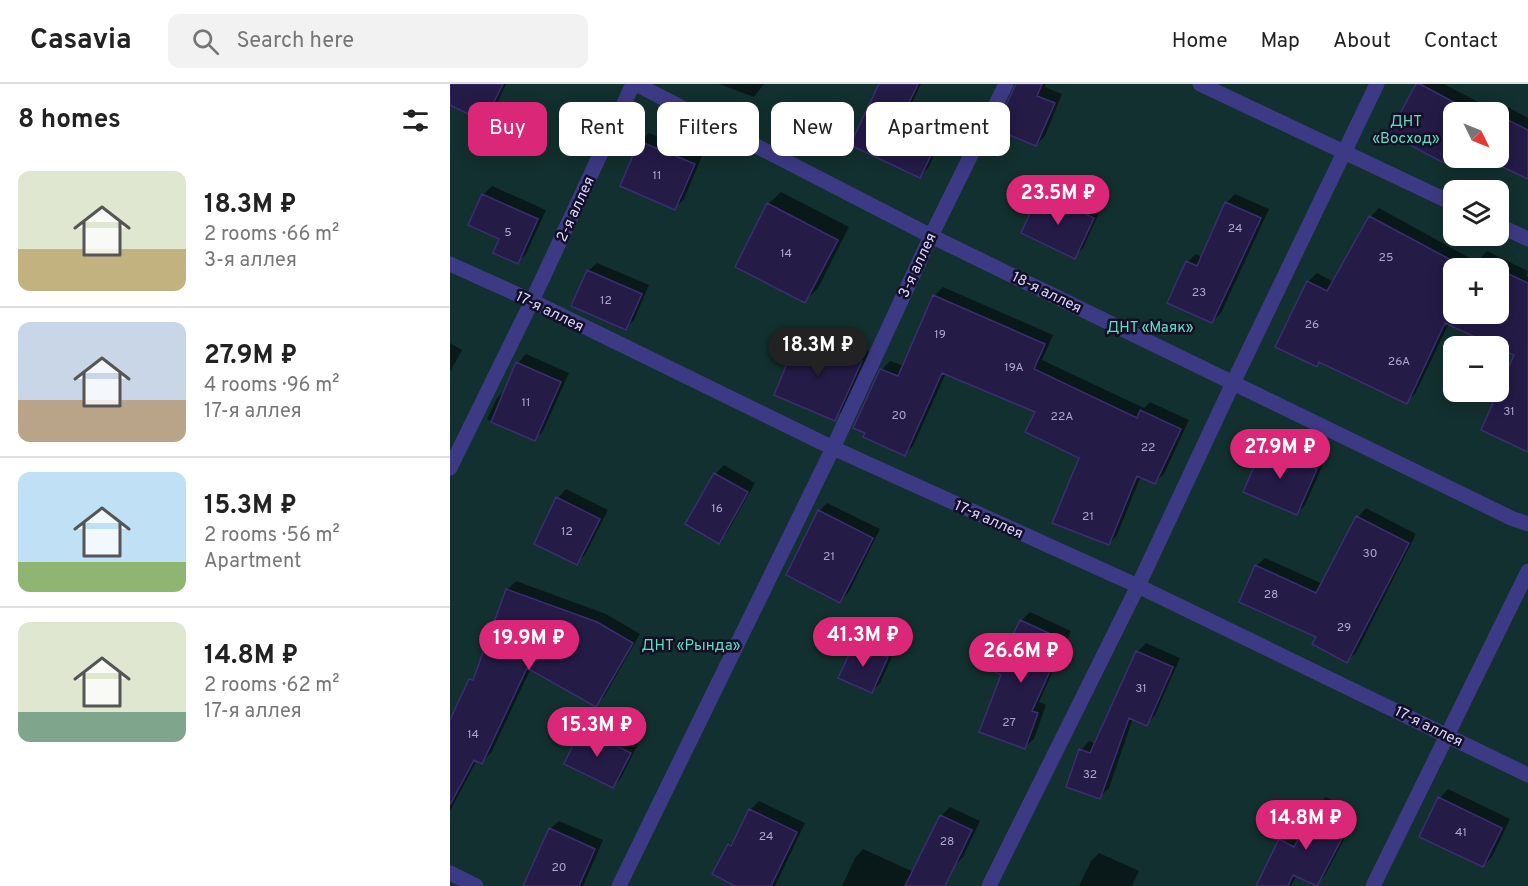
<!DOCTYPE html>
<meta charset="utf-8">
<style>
body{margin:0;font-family:Overpass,sans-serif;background:#f2f2f2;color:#222;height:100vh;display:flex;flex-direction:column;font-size:22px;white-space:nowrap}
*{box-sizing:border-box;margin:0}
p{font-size:20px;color:#767676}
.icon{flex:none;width:33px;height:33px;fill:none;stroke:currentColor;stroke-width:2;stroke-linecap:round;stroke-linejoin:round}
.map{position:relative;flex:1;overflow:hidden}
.drawer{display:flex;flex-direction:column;background:#fff;width:450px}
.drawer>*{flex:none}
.top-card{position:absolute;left:18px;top:18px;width:570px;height:54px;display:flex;gap:12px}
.needle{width:39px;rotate:133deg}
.tools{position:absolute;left:993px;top:18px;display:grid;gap:12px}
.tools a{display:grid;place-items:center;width:66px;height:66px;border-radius:12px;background:#fff;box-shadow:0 3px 15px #0003;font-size:30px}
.price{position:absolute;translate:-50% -51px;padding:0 14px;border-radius:21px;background:#db2777;color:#fff;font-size:20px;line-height:39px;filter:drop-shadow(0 2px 3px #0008)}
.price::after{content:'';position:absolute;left:50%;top:36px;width:18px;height:14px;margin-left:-9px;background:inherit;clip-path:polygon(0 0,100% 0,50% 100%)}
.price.selected{background:#222;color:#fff}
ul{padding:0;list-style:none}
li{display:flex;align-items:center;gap:18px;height:150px;padding:0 18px}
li+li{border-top:2px solid #e0e0e0}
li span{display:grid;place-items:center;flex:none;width:168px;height:120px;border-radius:12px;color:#555}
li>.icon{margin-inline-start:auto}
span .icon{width:72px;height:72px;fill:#fffc;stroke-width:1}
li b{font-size:26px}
h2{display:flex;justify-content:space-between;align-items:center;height:72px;padding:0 18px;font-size:26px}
.pill{padding:0 21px;border-radius:12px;background:#fff;box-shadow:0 3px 15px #0003;font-size:21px;line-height:54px}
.pill.selected{background:#db2777;color:#fff}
header{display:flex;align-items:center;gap:36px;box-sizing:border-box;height:84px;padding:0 30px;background:#fff;border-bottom:2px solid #e0e0e0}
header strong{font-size:28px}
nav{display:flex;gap:33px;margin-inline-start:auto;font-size:21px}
.search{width:420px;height:54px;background:#f2f2f2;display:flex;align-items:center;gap:15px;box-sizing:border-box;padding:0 21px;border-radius:12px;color:#767676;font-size:22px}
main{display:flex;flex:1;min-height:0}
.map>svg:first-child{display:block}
</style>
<header>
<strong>Casavia</strong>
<div class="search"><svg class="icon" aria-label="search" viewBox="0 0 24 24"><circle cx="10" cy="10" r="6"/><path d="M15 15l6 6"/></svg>Search here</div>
<nav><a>Home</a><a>Map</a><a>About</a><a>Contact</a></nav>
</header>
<main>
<section class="drawer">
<h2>8 homes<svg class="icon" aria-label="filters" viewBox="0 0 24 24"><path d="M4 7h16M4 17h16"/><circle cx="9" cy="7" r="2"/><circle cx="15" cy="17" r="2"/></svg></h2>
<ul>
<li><span style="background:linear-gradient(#dfe7d0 65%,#c2b280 0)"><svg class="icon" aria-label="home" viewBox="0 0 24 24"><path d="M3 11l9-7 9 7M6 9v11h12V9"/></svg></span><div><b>18.3M ₽</b><p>2 rooms · 66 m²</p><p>3-я аллея</p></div></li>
<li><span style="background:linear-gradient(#c9d6e8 65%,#b9a48a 0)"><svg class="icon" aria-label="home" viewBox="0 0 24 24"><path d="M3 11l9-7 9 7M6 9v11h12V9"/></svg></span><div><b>27.9M ₽</b><p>4 rooms · 96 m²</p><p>17-я аллея</p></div></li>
<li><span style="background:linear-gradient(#bfe0f5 75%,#8fb573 0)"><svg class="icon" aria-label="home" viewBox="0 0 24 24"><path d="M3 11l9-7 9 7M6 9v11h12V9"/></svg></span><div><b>15.3M ₽</b><p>2 rooms · 56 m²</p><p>Apartment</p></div></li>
<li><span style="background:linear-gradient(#dfe7d0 75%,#7fa58c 0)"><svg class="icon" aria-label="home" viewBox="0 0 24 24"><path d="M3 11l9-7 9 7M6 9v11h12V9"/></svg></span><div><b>14.8M ₽</b><p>2 rooms · 62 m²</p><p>17-я аллея</p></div></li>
</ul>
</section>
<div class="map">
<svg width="1078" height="802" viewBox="0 0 1078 802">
<rect width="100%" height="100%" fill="#130f26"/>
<path fill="#12302f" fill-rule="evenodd" d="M0 0H1078V802H0ZM1004 28H1048V74H1004ZM1004 106H1048V152H1004ZM1004 184H1048V230H1004ZM1004 262H1048V308H1004Z"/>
<path fill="#0007" fill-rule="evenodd" d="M0 0H56L43 28 34 36 0 20Z
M269 0H314L304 13Z
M431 0H471L452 40 491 58 478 84 470 92 402 60Z
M566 0H596L595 3 612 10 595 52 586 61Z
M967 0H994L1047 28H1004V67L994 77Z
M1058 23 1078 34V93L1038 74H1048V30L1051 31Z
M199 49 252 72 234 115 225 124 190 58Z
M600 100 651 125 633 164 624 173 591 109Z
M42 102 96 126 76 170 68 178 51 154 33 111Z
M331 108 399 143 368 204 355 217 318 120Z
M785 110 819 125 771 229 762 238 737 178 746 170 752 173 776 119Z
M929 124 1027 178 1037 167 1078 187 1076 192 1078 193V366L1066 271 999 239 965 310 956 318 871 277 866 281 858 198 867 189 884 198 920 133ZM1004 184H1048V230H1004Z
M147 179 199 201 184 236 176 244 138 187Z
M493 203 603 251 592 276 694 324 700 318 739 336 714 390 705 398 691 392 667 451 659 460 631 373 587 327 496 289 463 362 455 370 405 343 432 286 440 277 454 282 484 212Z
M359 243 420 268 393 326 385 335 350 252Z
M0 259 12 266 0 288Z
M76 270 119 289 93 347 84 356 37 335 47 314 57 305 68 279Z
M823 354 875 376 855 421 847 429 795 407 815 363Z
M274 381 305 399 277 449 269 458 265 390Z
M116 405 158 426 135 471 126 479 108 414Z
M377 419 430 445 399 508 390 517 369 427Z
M916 424 966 450 906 569 897 577 806 482 815 474 873 500 908 433Z
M66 497 156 530 190 550 154 613 145 621 81 584 41 669 32 678 27 676 0 727V639L21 596 27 590 58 505Z
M580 528 621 547 589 618 596 621 584 655 575 663 571 537Z
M415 550 446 564 430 599 422 608 406 559Z
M696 559 730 574 705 631 696 640 683 634 659 704 650 713 631 666 639 657 646 660 687 568Z
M141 637 188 660 171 694 163 703 132 645Z
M998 705 1060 735 1042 773 1033 782 971 752 990 714Z
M876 713 908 730 875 791 867 800 847 791 841 802H807L830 756 839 747 851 753 867 722Z
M309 717 355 739 325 802H289L279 761 288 752 300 726Z
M500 723 530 737 513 773 504 782 474 768 491 732Z
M109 737 153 756 133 802H80L100 745Z
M413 765 477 794 473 802H392L405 774Z
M649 769 689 787 682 802H629L641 777Z"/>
<path fill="#241b47" stroke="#3b2d73" stroke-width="1.5" d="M0 0H53L34 38 0 21Z
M429 0H468L444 49 483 67 470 94 400 61Z
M566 0H592L587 12 605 19 586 62 545 45Z
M966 0H970L1022 28H1004V62L994 79 939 50Z
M1048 31 1078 46V95L1034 74H1048Z
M189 57 245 80 225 126 170 102Z
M590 108 644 134 625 175 571 149Z
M32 110 88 135 68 180 43 169 49 155 18 141Z
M775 118 811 134 762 239 717 219 736 177 747 182Z
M317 119 388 156 355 219 285 183Z
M919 132 1016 184H1004V230H1048V185L1078 199V368L1031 346 1064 271 995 239 957 320 869 278 867 283 825 263 857 197 877 207Z
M137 186 192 210 176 246 121 222Z
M483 211 595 260 584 285 687 334 690 326 731 345 705 400 687 392 659 461 602 439 629 374 575 348 585 328 492 289 455 372 413 353 415 349 403 344 430 285 448 292Z
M349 251 412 277 385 337 324 311Z
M66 278 111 298 85 357 41 338Z
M813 362 867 385 847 431 793 408Z
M264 389 298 408 269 460 235 440Z
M106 413 150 435 127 481 84 460Z
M368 426 423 454 390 519 336 491Z
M906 432 959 459 897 579 862 560 866 553 789 518 805 481 866 509Z
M56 505 147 538 183 559 146 623 77 584 32 680 24 676 0 721V636L19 595 23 596Z
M570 536 614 556 582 627 588 629 575 665 529 648 551 591 545 588Z
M405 558 438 573 422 609 388 594Z
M686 567 723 583 697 642 679 634 650 715 616 703 629 665 640 669Z
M131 644 181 669 163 704 114 680Z
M988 713 1052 744 1033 783 969 753Z
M866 721 900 739 867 802 843 791 838 802H806L829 755 844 763Z
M299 725 347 748 321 802H285L262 790 278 760 281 762Z
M490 731 522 746 495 802H455Z
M99 744 145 765 129 802H73Z"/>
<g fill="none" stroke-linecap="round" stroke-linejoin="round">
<path stroke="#3d3a85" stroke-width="15" d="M186 0 481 152 1061 434 1078 440
M0 384 82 217 183 0
M0 789 26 802
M169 802 383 364
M539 802 688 502 783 299 927 0
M923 802 1078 487"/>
<path stroke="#3d3a85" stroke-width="15" d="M750 0 1004 120
M1048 141 1078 155
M0 180 82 217 383 364 688 502 1078 691
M383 364 481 152 556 0"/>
</g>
<g text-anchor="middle" stroke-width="5" stroke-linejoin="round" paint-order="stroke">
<g font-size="12" fill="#aca6d1">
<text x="207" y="95">11</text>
<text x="785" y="148">24</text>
<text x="58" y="152">5</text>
<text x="336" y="173">14</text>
<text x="936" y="177">25</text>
<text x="749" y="212">23</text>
<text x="156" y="220">12</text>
<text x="862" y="244">26</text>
<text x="490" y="254">19</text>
<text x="949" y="281">26А</text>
<text x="564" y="287">19А</text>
<text x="76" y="322">11</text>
<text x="1059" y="331">31</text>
<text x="449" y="335">20</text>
<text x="612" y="336">22А</text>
<text x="698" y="367">22</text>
<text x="267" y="428">16</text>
<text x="638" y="436">21</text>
<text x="117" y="451">12</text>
<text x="920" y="473">30</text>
<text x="379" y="476">21</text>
<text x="821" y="514">28</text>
<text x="894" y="547">29</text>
<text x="691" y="608">31</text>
<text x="559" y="642">27</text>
<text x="23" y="654">14</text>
<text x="640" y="694">32</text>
<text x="1011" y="752">41</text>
<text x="316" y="756">24</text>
<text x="497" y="761">28</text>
<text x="109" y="787">20</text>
</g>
<g font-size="15" fill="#5fe0c0" stroke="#130f26">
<text x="956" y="42">ДНТ<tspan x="956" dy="17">«Восход»</tspan></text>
<text x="700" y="248">ДНТ «Маяк»</text>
<text x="241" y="566">ДНТ «Рында»</text>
</g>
<g font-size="15" fill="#d9d4ff" stroke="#130f26">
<text transform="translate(125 125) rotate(-65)" y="5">2-я аллея</text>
<text transform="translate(467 181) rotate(-65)" y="5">3-я аллея</text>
<text transform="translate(597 208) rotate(26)" y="5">18-я аллея</text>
<text transform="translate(100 227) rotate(26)" y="5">17-я аллея</text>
<text transform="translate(539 435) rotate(24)" y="5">17-я аллея</text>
<text transform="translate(979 642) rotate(26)" y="5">17-я аллея</text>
</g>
</g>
</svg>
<div class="tools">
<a><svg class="needle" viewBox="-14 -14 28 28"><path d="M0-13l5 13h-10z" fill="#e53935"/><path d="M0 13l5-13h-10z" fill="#767676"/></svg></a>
<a><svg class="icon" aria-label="layers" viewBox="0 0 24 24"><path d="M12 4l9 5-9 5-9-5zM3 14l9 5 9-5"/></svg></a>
<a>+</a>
<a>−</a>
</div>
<b class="price" style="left:608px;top:142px">23.5M ₽</b>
<b class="price selected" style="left:368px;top:294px">18.3M ₽</b>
<b class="price" style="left:830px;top:396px">27.9M ₽</b>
<b class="price" style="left:413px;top:584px">41.3M ₽</b>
<b class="price" style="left:79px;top:587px">19.9M ₽</b>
<b class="price" style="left:571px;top:600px">26.6M ₽</b>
<b class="price" style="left:147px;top:674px">15.3M ₽</b>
<b class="price" style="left:856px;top:767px">14.8M ₽</b>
<div class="top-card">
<a class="pill selected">Buy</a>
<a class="pill">Rent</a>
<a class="pill">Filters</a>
<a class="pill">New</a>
<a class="pill">Apartment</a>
</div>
</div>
</main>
